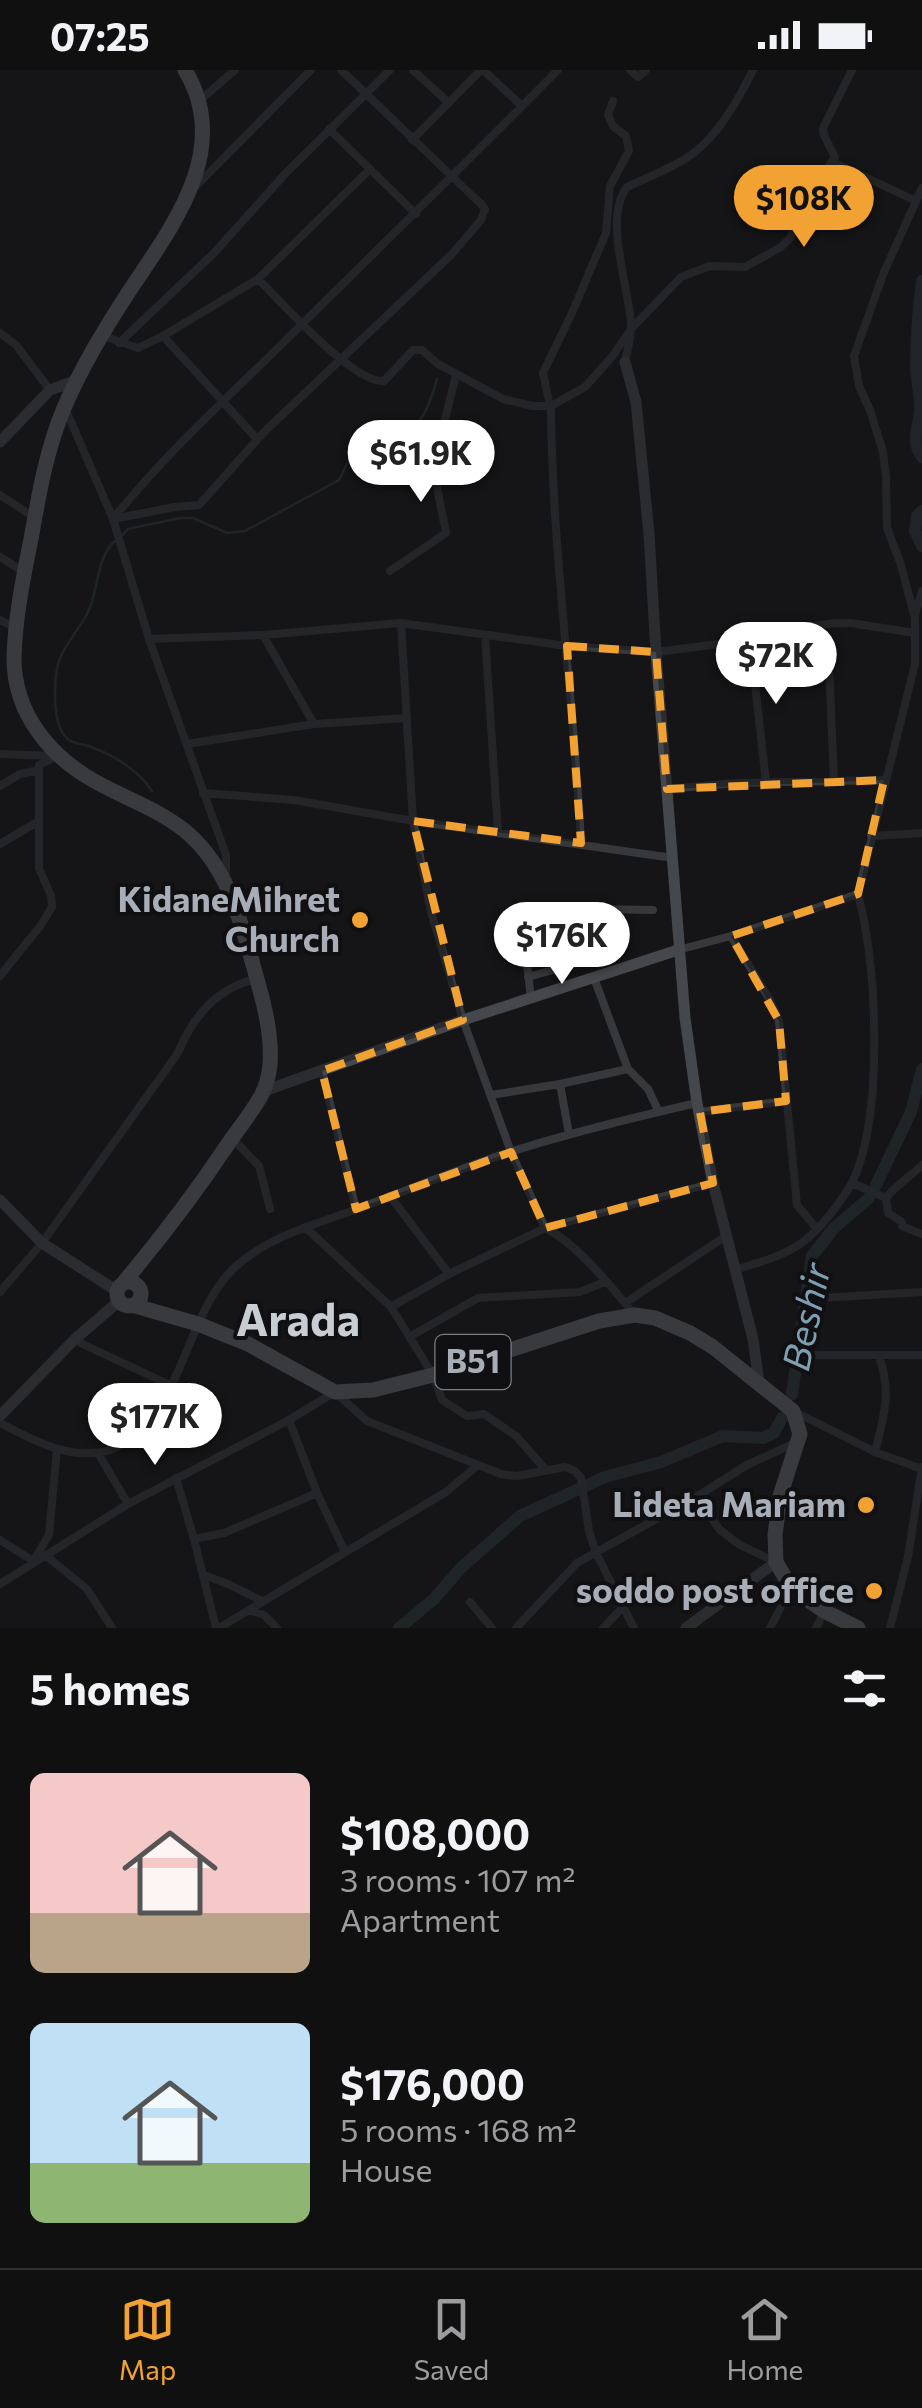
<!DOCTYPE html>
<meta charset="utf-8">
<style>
body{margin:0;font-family:Commissioner,sans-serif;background:#19191a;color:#f1f3f6;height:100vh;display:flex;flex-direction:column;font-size:38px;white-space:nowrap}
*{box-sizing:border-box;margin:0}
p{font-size:32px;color:#9c9d9f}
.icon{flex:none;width:55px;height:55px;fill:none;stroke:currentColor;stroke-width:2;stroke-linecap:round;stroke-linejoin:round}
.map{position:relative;height:1558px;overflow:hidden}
.panel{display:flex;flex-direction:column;background:#101011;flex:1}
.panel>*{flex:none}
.price{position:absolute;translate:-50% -85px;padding:0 22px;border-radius:35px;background:#fff;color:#222;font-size:32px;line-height:65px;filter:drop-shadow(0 2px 5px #0008)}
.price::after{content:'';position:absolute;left:50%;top:60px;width:30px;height:22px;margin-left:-15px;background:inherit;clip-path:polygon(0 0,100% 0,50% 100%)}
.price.active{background:#f2a133;color:#111}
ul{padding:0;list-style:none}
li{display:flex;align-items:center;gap:30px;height:250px;padding:0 30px}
li span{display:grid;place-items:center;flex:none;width:280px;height:200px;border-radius:15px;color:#555}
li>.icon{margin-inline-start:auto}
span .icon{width:120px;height:120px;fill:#fffc;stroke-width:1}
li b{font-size:42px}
h2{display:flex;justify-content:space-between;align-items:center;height:120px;padding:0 30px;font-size:42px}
.status{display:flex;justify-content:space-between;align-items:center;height:70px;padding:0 50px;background:#101011;direction:ltr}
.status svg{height:28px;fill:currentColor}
.dock{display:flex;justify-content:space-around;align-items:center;height:140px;border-top:2px solid #303031;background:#101011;font-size:28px;color:#9c9d9f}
.dock a{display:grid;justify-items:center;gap:5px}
.dock .active{color:#f2a133}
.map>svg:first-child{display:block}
</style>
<div class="status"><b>07:25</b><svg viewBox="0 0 49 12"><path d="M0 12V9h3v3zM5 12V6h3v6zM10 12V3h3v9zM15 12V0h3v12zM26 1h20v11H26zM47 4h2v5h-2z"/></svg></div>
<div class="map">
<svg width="922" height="1558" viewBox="0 0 922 1558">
<rect width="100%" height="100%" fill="#151517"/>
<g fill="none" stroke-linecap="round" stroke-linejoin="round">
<path stroke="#2b363b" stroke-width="2.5" d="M121 466 128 459 180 448H193L227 463 245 461 339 410C345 400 351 382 359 374 367 366 378 366 389 365 422 362 429 337 437 309
M115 471C96 487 99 520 88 542 80 558 67 572 60 588 53 605 51 658 69 670 74 674 84 674 91 677 114 685 139 701 152 721"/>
<path stroke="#2b363b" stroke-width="12" d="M922 211C918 241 916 270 916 300 917 313 921 328 920 341 919 358 910 370 922 387
M922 441 917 446 915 461 922 476
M876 1115 911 1042 922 999
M792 1324 812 1186 834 1158 869 1128
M399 1558 434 1529 461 1498 520 1446 605 1407 661 1392 723 1366 763 1368 774 1363 782 1348"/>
<path stroke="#36383c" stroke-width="8" d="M341 0C388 44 434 90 481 134L485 139 481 150 452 184 265 361 199 435 175 437 113 449C164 385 224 331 282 274 374 183 467 92 558 0
M413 0 449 33
M483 0 522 36
M630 0 638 7 646 0
M198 32 235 0
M329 59 416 144
M412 70 481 0
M833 92 916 131
M193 119 311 0
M258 209C281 232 354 314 384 311L413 280H422L438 294 503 329 532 336H551L585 317 611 288 632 258 681 207 710 196 745 197 781 177 790 168 815 116 835 87 824 65 823 58 852 0
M0 263 16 275 50 320
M101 265 138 278 163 266 257 369
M163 266 258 209 370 99
M119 273 214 183 285 104 390 0
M625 292C627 280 632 266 631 254 629 216 603 149 627 117 646 108 667 100 685 89 715 71 738 31 753 0
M550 336 543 303 572 243 606 163 610 116 629 81 626 66 613 56 608 45 613 31
M551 336C552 482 574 628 581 773
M66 340 113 449 149 569 226 785V808
M398 400 418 386 442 361 456 305
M0 425 35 448
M0 487 24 502
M390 501 446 463 437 417 442 361
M915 545 922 521
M0 550 15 557
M401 553 413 751 431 842 463 950 511 1082 545 1158C574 1171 612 1217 633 1243
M819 556 829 594 834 712
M263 565 314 654
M485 565 498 762
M149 569 263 565 401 553 567 576 656 582 750 570 760 564 835 553H851L915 563
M750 570 766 712
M187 674 314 654 407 648
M0 684 55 686
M0 716 20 704 39 700
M667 719 737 713 884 710
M203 723 294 730 413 751 673 788
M871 766 922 763
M0 774 39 751
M731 866 770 930 779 951 797 1135 817 1159
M678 880 731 866 858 824
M0 906 41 855 52 837 51 826 39 798V695L58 686
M528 907 585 891
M594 908 628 999 648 1019 659 1042
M531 928 522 851 524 839 527 838 653 840
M322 1001 356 1139
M560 1014 569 1064
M491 1025 560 1014 628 999
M700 1042 786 1031
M232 1068 259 1096 270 1139
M852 1113 886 1128
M390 1126 449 1204
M305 1157 391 1237 433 1305 442 1330 467 1346 484 1344 516 1366 545 1399
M922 1164 902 1156V1152L888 1143 886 1128C896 1115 910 1107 922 1095
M734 1200C760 1192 790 1185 810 1166 825 1153 849 1122 856 1104 883 1033 877 898 858 824L915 594V548L900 492 887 458 886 407 883 382 870 340 859 316 854 286 884 202 922 118
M0 1222 42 1173 178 983C193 946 217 918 256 909
M821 1228 922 1222
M625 1233 726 1166
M391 1237 449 1204 545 1158 713 1113
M411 1266 478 1228 580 1222 605 1212
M74 1270 170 1315
M805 1285H922
M793 1341 875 1382 922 1399
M289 1350 317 1423 345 1482
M0 1353C34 1371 76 1394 115 1378 183 1348 183 1247 234 1198 267 1167 316 1154 357 1139 409 1120 460 1098 513 1081 574 1062 635 1047 697 1033
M875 1382C884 1345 892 1323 879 1286
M98 1383 128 1434
M176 1408 194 1469 216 1558
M696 1427 720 1460 740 1475 776 1492
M194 1469 224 1463 317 1423
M0 1470 33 1491 49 1465 57 1379
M45 1485 87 1519 112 1558
M204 1505 228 1514 262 1531
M0 1514 128 1434 289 1350 335 1322 367 1351 501 1404 517 1406 565 1397 575 1401 581 1408 589 1461 596 1483 634 1558
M470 1532 492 1558
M249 1540 264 1545 277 1558
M219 1558 446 1422 478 1395
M516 1558 577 1493 696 1427 747 1395 797 1372
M603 1558 623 1537
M770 1558 791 1518
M816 1558 824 1541
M890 1558 908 1487 922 1397"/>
<path stroke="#44474c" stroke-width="11" d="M625 292 636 332 649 464 656 582 685 948 697 1033 713 1113 753 1269 759 1313
M0 372 50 320 77 310
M264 1021 463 950 678 880
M0 1130 42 1173 117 1221
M0 1346 74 1270 119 1231
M686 1558 776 1492"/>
<path stroke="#62666d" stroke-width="15" d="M124 1212C161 1168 196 1122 228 1074 239 1058 253 1041 262 1024 266 1016 269 1004 270 995 273 956 258 914 248 877 235 832 221 790 184 760 157 739 127 729 98 713 51 688 14 644 14 588 15 548 23 509 31 469 39 424 46 381 64 338 81 298 103 262 126 226 170 159 234 81 185 0
M117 1224a12 12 0 1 1 24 0a12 12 0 1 1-24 0Z
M132 1235 198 1254 248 1274 335 1322 373 1320 433 1305 599 1251 635 1245 655 1248 690 1263 713 1277 793 1341 800 1364 780 1426 775 1465 776 1492 791 1518 824 1541 858 1558"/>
</g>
<path d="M0 0H922V1558H0ZM567 576 656 582 667 719 884 710 858 824 731 866 779 951 786 1031 700 1042 713 1113 545 1158 511 1082 356 1139 322 1001 463 950 413 751 581 773Z" fill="#151517" fill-opacity=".55" fill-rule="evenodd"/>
<path fill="none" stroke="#f2a133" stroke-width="8" stroke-dasharray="20 12" stroke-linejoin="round" d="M567 576 656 582 667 719 884 710 858 824 731 866 779 951 786 1031 700 1042 713 1113 545 1158 511 1082 356 1139 322 1001 463 950 413 751 581 773Z"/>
<g fill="#f2a133" stroke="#101012" stroke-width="4">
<circle cx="360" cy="850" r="10"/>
<circle cx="866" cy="1435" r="10"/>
<circle cx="874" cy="1521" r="10"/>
</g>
<g text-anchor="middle" stroke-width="8" stroke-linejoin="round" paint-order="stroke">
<rect fill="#101012" stroke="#7a7f86" stroke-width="2.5" x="435.5" y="1265" width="75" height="54" rx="8"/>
<g font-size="32" font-weight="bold" fill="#a7aeb7">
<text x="473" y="1303">B51</text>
</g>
<g font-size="35" font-weight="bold" fill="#a7aeb7" stroke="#101012" text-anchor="end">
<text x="340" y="842">KidaneMihret<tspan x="340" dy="40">Church</tspan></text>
<text x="846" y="1447">Lideta Mariam</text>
<text x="854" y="1533">soddo post office</text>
</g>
<g font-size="38" font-style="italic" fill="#7e9eb2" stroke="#101012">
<text transform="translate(807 1247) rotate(-78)" y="13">Beshir</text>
</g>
<g font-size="45" font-weight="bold" fill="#c8ccd3" stroke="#101012">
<text x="298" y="1266">Arada</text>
</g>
</g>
</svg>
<b class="price active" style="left:804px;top:180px">$108K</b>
<b class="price" style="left:421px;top:435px">$61.9K</b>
<b class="price" style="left:776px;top:637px">$72K</b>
<b class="price" style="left:562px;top:917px">$176K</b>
<b class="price" style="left:155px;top:1398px">$177K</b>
</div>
<section class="panel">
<h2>5 homes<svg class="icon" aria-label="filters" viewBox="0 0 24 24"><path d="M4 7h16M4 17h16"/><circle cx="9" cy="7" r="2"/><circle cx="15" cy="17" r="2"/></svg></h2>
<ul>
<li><span style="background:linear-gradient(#f6c9c9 70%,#b9a48a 0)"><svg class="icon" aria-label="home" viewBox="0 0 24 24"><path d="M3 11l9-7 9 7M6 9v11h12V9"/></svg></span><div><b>$108,000</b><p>3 rooms · 107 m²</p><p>Apartment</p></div></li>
<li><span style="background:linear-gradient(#bfe0f5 70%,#8fb573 0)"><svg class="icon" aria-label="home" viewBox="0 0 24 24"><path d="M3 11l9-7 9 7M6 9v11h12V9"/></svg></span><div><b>$176,000</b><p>5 rooms · 168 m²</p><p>House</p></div></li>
</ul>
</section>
<nav class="dock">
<a class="active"><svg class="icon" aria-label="map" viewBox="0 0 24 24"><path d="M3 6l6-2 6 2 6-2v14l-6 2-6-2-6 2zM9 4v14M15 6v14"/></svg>Map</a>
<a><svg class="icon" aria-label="saved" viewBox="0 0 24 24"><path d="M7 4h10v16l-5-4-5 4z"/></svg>Saved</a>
<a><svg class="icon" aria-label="home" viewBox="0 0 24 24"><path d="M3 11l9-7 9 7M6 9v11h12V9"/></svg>Home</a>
</nav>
